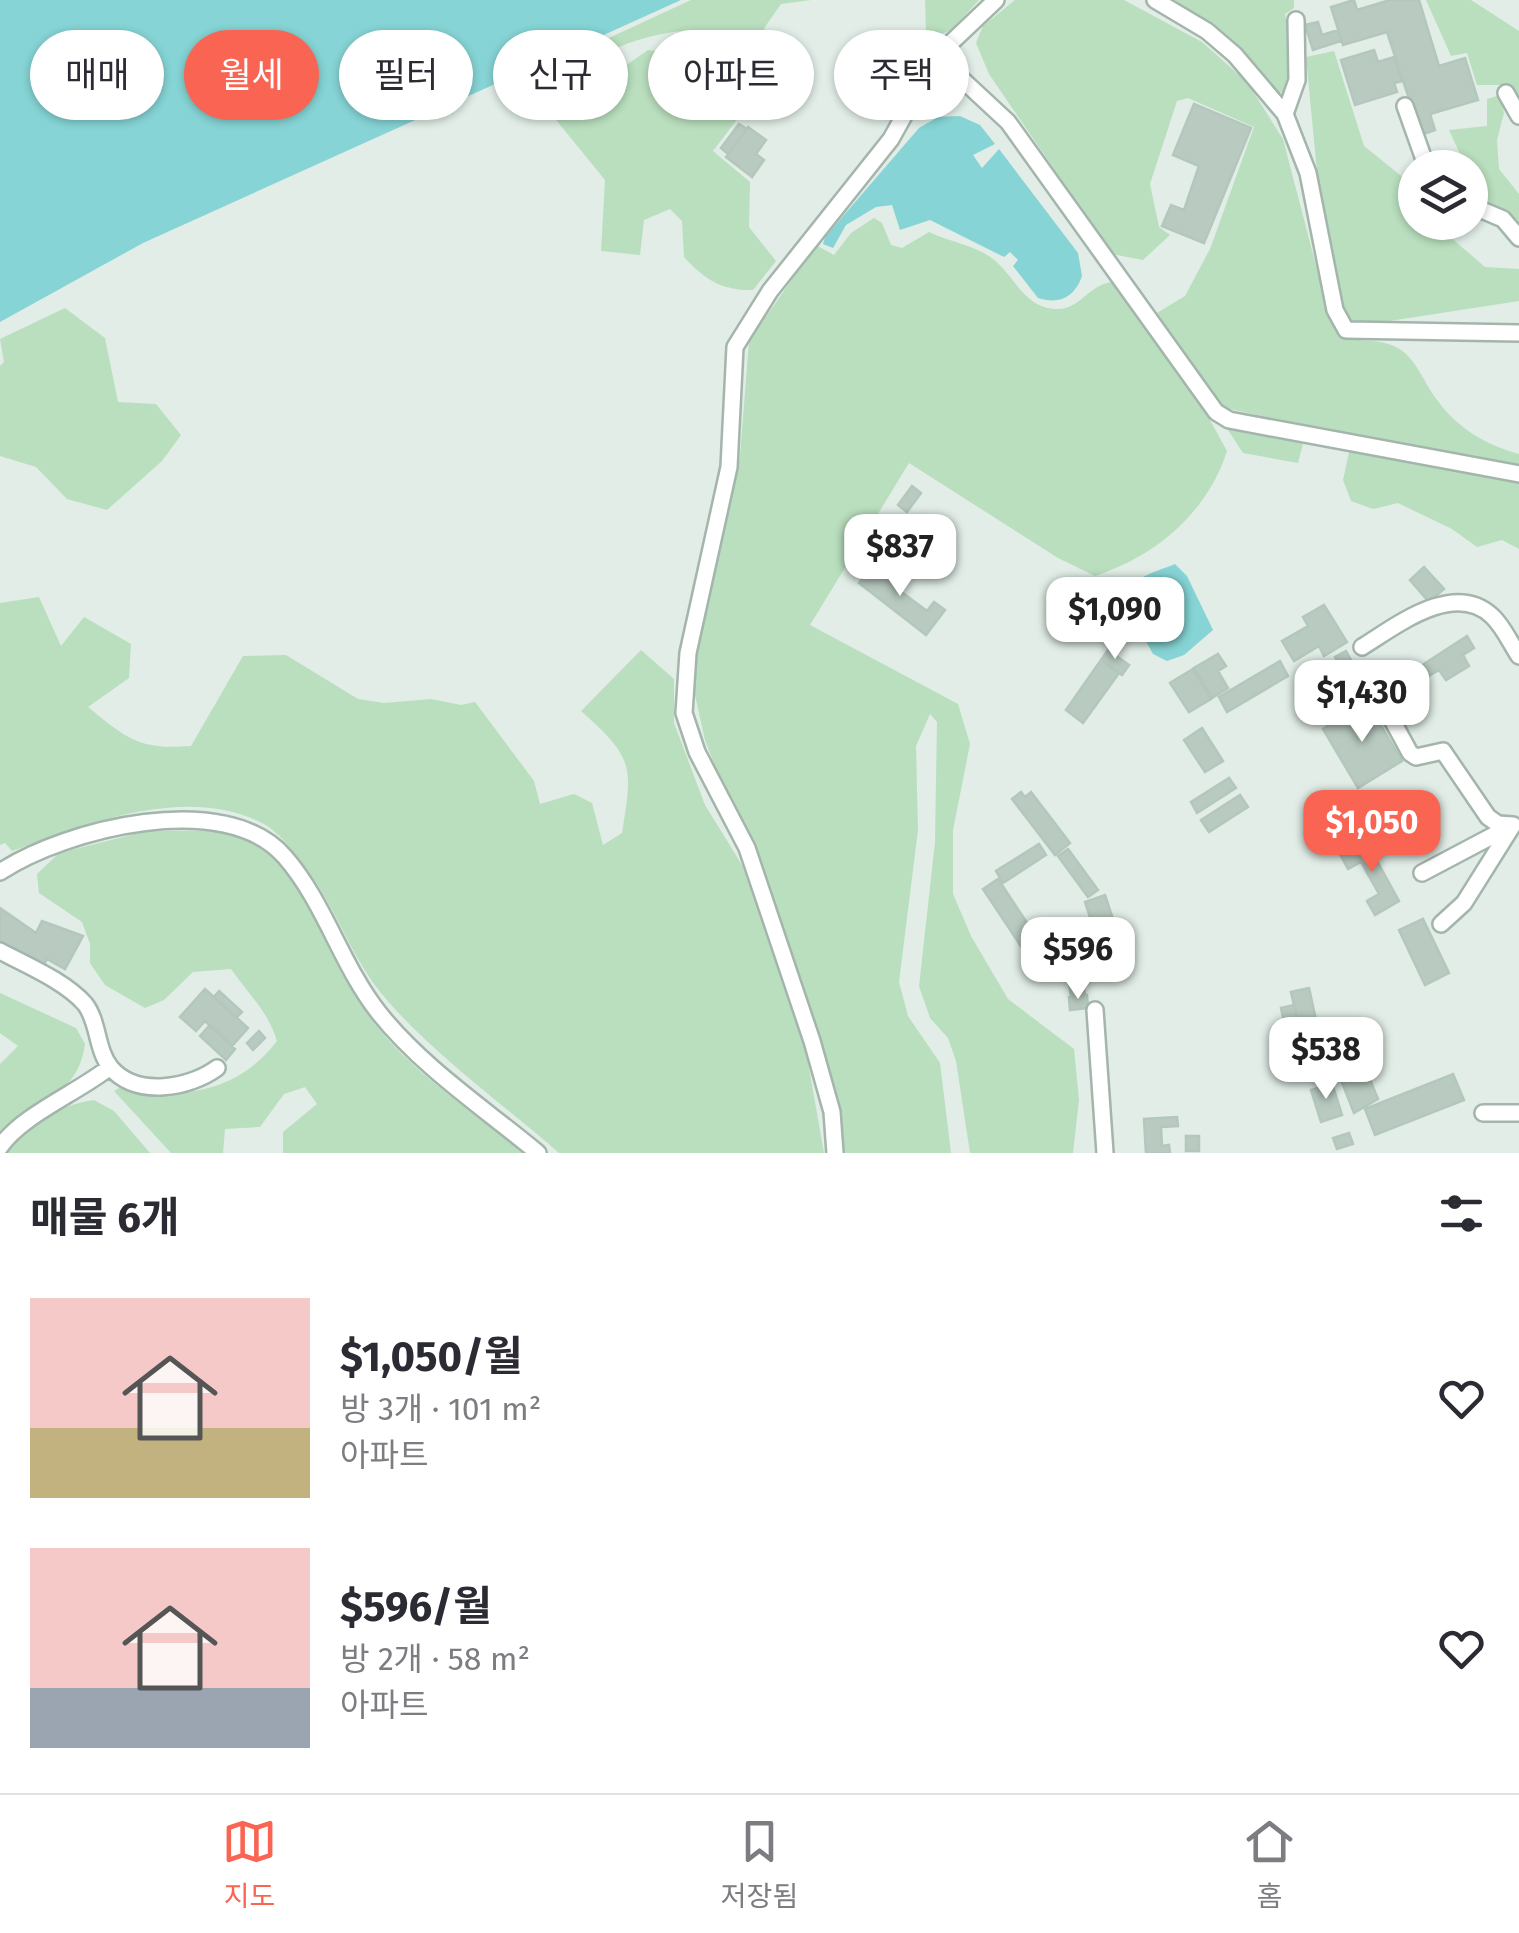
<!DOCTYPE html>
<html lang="ko">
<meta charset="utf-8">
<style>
body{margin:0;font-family:"Fira Sans","Noto Sans KR",sans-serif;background:#f7f7f7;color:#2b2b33;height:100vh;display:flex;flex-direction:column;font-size:38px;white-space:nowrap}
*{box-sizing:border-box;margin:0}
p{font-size:32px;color:#7c7c81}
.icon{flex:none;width:55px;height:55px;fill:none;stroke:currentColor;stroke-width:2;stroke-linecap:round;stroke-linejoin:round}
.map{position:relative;height:1153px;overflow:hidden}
.sheet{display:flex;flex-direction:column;background:#fff;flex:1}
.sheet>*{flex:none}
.guide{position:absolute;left:30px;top:30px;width:1000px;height:90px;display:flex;gap:20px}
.controls{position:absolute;left:1398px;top:150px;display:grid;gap:20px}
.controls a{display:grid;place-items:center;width:90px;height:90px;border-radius:50%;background:#fff;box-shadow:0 2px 8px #0004;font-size:50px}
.price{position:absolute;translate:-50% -85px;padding:0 22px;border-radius:20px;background:#fff;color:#222;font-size:32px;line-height:65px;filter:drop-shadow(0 2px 5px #0008)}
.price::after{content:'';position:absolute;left:50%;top:60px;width:30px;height:22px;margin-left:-15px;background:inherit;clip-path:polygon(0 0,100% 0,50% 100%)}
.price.on{background:#f96453;color:#fff}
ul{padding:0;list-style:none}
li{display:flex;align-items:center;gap:30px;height:250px;padding:0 30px}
li span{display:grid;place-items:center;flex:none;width:280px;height:200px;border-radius:0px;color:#555}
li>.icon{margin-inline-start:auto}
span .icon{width:120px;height:120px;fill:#fffc;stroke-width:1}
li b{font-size:42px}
h2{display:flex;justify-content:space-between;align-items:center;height:120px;padding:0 30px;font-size:42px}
.chip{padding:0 35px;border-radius:45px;background:#fff;box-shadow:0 2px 8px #0004;font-size:35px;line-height:90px}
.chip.on{background:#f96453;color:#fff}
.tab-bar{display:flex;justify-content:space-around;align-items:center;height:140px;border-top:2px solid #e1e1e2;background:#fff;font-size:28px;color:#7c7c81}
.tab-bar a{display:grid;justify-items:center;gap:5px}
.tab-bar .on{color:#f96453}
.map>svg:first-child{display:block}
</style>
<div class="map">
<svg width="1519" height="1153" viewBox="0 0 1519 1153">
<rect width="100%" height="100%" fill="#e1ede6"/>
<path fill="#b9dfbe" d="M691 0H811L781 4 765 27 750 63 742 113 713 151 750 182 749 227 776 261 753 290C722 291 704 279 684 257L682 221 670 209 644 220 640 255 601 251 605 180 548 110 592 89 648 50 670 53 682 65 692 62 695 30C643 32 588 54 553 93L532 90 529 75Z
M925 0H979L951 30 934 37 926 33Z
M1015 0H1124L1202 42 1247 82 1283 139 1331 323C1355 349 1367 335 1394 346 1415 355 1424 383 1437 400 1457 428 1486 445 1519 454V470L1220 407 1157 313 1185 296 1210 249 1254 127 1188 98 1177 101 1150 184 1159 227 1170 235 1143 260 1112 254 989 74 976 43 983 26Z
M1175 0H1294V8L1285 14C1289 39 1297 69 1285 93L1274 92 1223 35Z
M1426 0H1471L1519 31V95L1503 85H1477L1467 53 1451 56Z
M1334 51 1364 146 1415 187V222L1434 223 1485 267 1519 269V301L1357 326 1346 319 1319 193 1306 57Z
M1500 95 1504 113 1497 140 1499 169 1519 194V228L1477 191 1449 130 1487 126V99Z
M874 218 882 223 891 245 902 248 929 232C949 242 975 245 993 259 1015 276 1024 309 1058 309 1080 309 1090 284 1112 282L1195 393 1227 451C1207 513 1156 556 1095 576L1058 558 909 463 810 625 958 704 970 744 953 830V894L971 936 1008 999 1074 1049 1079 1100 1073 1153H970L956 1061 948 1038 930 1018 919 986 935 842 937 722 930 714 916 746 918 830 899 982 908 1016 940 1063 951 1153H843L839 1109 819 1037 753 841 724 790 705 740 694 691 699 637 740 456 749 341 816 245 834 255 851 233Z
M65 308 105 338 118 402 156 404 181 435 162 461 107 510 67 499 36 467 0 456V366L4 362 0 339Z
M1232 426 1305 436 1298 463 1243 453 1228 430Z
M1350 448 1519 482V549L1502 540 1477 547 1452 529 1398 503 1373 509 1351 501 1343 480Z
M39 597 61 646 84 617 131 644 129 678 88 707C127 739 139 750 191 746L243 656 286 655 358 699 384 703 431 699 461 705 475 702 534 781 540 804 574 794 592 803 603 845 622 833C633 766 634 758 581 711L641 650 674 679V723L705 805 742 865 805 1045 824 1153H559C502 1103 418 1043 374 984 349 949 334 907 309 872 296 855 281 833 262 823 185 784 86 824 12 851L5 843 0 845V603Z
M147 831C173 832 205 828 231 835 311 855 334 977 384 1035 422 1079 478 1115 523 1153H283V1132L317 1104 305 1087 284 1094 260 1127 225 1129 223 1153H171L114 1091 122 1086C182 1101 238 1092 277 1041 268 1011 249 995 231 969L193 972 164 1000 145 1008 105 985 90 963V944L82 922 39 893 37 874 59 853Z
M0 993 76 1028 85 1044C77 1101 32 1098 0 1136V1064L18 1046 0 1033Z
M94 1100 114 1111 150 1153H5C21 1124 63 1104 94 1100Z"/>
<path fill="#86d4d5" d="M0 0H681L143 243 0 322Z
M960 116 980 125 995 144 973 155 982 168 999 149 1078 253 1082 276C1075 297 1059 305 1038 298L1013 266 1018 260 1010 252 1004 257 930 220 900 230 892 205 876 207 846 225 833 248 823 244 825 237 919 128 938 117Z
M1175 564 1187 576 1213 630 1184 655 1167 661 1153 654 1123 599C1130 577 1156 572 1175 564Z"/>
<path fill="#b9cbc1" stroke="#b3c7bc" stroke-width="2.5" d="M1354 0 1357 10 1390 0H1419L1439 66 1465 58 1478 100 1430 114 1435 130 1421 135 1387 32 1343 45 1331 7Z
M1318 22 1322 35 1338 30 1341 41 1313 50 1305 25Z
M1374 50 1378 62 1394 57 1402 81 1394 83 1397 92 1355 105 1341 60Z
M1194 104 1251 128 1204 243 1162 226 1171 205 1184 210 1199 166 1173 155Z
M739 124 747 129 728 154 721 148Z
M748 127 766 140 756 154 764 160 752 177 726 157Z
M912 486 921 493 907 512 898 505Z
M875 562 901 582 896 588 927 611 934 602 945 610 926 635 859 583Z
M1424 567 1444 589 1429 602 1410 580Z
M1324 605 1347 642 1324 656 1319 646 1294 661 1282 641 1308 626 1303 617Z
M1467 636 1474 648 1463 655 1469 666 1446 680 1439 670 1427 677 1421 666Z
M1108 650 1129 665 1122 675 1101 660Z
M1346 651 1357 671 1347 677 1335 657Z
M1218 654 1226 666 1218 671 1228 688 1212 698 1194 668Z
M1101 660 1119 673 1083 723 1066 710Z
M1280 661 1288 676 1227 712 1219 697Z
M1193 669 1211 699 1189 712 1170 683Z
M1367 702 1402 761 1358 788 1323 729Z
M1202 728 1223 761 1205 772 1184 740Z
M1229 778 1236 788 1197 813 1191 802Z
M1021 792 1025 797 1031 792 1070 843 1055 855 1012 799Z
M1240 795 1248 807 1209 832 1201 820Z
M1365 839 1399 901 1375 915 1367 901 1379 894 1361 862 1348 869 1340 854Z
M1039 844 1046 855 1003 883 996 871Z
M1068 849 1098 890 1088 897 1058 856Z
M998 879 1047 953 1032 963 983 889Z
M1105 895 1127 962 1107 969 1085 902Z
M0 908 36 933 42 921 83 936 65 969 47 959 42 968 5 948 0 942Z
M1423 919 1449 973 1425 985 1399 930Z
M1083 983 1085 995 1071 997 1069 984Z
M1309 988 1322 1047 1305 1051 1291 992Z
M205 989 248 1028 232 1046 205 1021 196 1031 180 1017Z
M219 991 242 1012 236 1018 214 997Z
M1087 995 1088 1008 1070 1010 1069 997Z
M1294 1005 1297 1018 1284 1022 1281 1008Z
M210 1025 235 1049 226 1060 200 1036Z
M259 1031 265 1038 253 1050 247 1043Z
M1366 1070 1378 1099 1354 1113 1341 1080Z
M1453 1074 1464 1100 1375 1135 1365 1109Z
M1332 1083 1342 1115 1321 1122 1311 1090Z
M1177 1117 1178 1126 1161 1127 1162 1146 1169 1145 1170 1153H1146L1144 1119Z
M1349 1133 1353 1144 1337 1149 1333 1138Z
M1186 1136H1199V1151H1186Z"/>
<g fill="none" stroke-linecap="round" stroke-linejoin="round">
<defs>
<path id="street" d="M1155 0 1207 31 1235 55 1285 114 1308 173 1335 310 1346 330 1519 333
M937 56 1008 122 1216 412 1229 420 1519 474
M1506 93 1519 116
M1405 106 1427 168
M1285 114 1297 80 1296 20
M1470 205 1503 219 1519 238
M1362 647C1396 626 1454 580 1492 616 1503 626 1511 644 1519 656
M1371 681 1410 753 1416 757 1443 751 1488 817 1498 824 1513 825
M0 872C65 829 226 788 285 857 325 903 341 965 379 1013 422 1067 485 1109 538 1153
M1422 873 1511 826
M1441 924 1464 903 1513 825
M0 951C26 965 65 981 85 1004 99 1022 96 1050 111 1068 137 1098 190 1088 217 1068
M1095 1010 1105 1153
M1483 1113H1519
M0 1147C22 1115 77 1093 110 1067
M835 1153 832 1112 812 1041 747 848 697 752 684 713 688 653 729 467 735 347 770 291 891 139 937 56 996 0"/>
</defs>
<use href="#street" stroke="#a4b5ac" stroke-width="20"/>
<use href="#street" stroke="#fff" stroke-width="15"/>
</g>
</svg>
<div class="controls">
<a><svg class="icon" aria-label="layers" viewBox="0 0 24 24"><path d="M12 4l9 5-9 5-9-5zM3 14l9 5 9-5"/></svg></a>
</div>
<b class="price" style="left:900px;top:599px">$837</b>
<b class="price" style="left:1115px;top:662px">$1,090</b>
<b class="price" style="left:1362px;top:745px">$1,430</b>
<b class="price on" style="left:1372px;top:875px">$1,050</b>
<b class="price" style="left:1078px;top:1002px">$596</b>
<b class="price" style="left:1326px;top:1102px">$538</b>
<div class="guide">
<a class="chip">매매</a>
<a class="chip on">월세</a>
<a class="chip">필터</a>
<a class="chip">신규</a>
<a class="chip">아파트</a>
<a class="chip">주택</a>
</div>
</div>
<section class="sheet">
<h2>매물 6개<svg class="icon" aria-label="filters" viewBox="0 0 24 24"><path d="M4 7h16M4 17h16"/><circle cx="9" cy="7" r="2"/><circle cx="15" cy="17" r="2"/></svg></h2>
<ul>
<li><span style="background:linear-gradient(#f6c9c9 65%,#c2b280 0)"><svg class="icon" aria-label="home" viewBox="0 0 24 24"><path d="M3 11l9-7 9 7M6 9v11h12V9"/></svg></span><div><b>$1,050/월</b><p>방 3개 · 101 m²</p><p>아파트</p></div><svg class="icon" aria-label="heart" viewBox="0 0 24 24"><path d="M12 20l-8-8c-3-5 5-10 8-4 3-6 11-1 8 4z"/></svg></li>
<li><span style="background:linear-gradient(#f6c9c9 70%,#9aa5b1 0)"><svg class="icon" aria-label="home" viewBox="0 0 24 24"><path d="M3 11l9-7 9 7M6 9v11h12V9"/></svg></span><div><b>$596/월</b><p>방 2개 · 58 m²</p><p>아파트</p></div><svg class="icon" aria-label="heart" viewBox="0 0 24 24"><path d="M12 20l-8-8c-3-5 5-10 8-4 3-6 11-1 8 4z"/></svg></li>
</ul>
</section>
<nav class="tab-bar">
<a class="on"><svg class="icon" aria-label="map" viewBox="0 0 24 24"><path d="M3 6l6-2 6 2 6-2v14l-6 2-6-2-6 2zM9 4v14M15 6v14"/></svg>지도</a>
<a><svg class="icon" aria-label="saved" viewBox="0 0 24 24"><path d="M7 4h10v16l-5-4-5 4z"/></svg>저장됨</a>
<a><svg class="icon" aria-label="home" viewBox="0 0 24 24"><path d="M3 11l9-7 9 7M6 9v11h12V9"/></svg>홈</a>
</nav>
